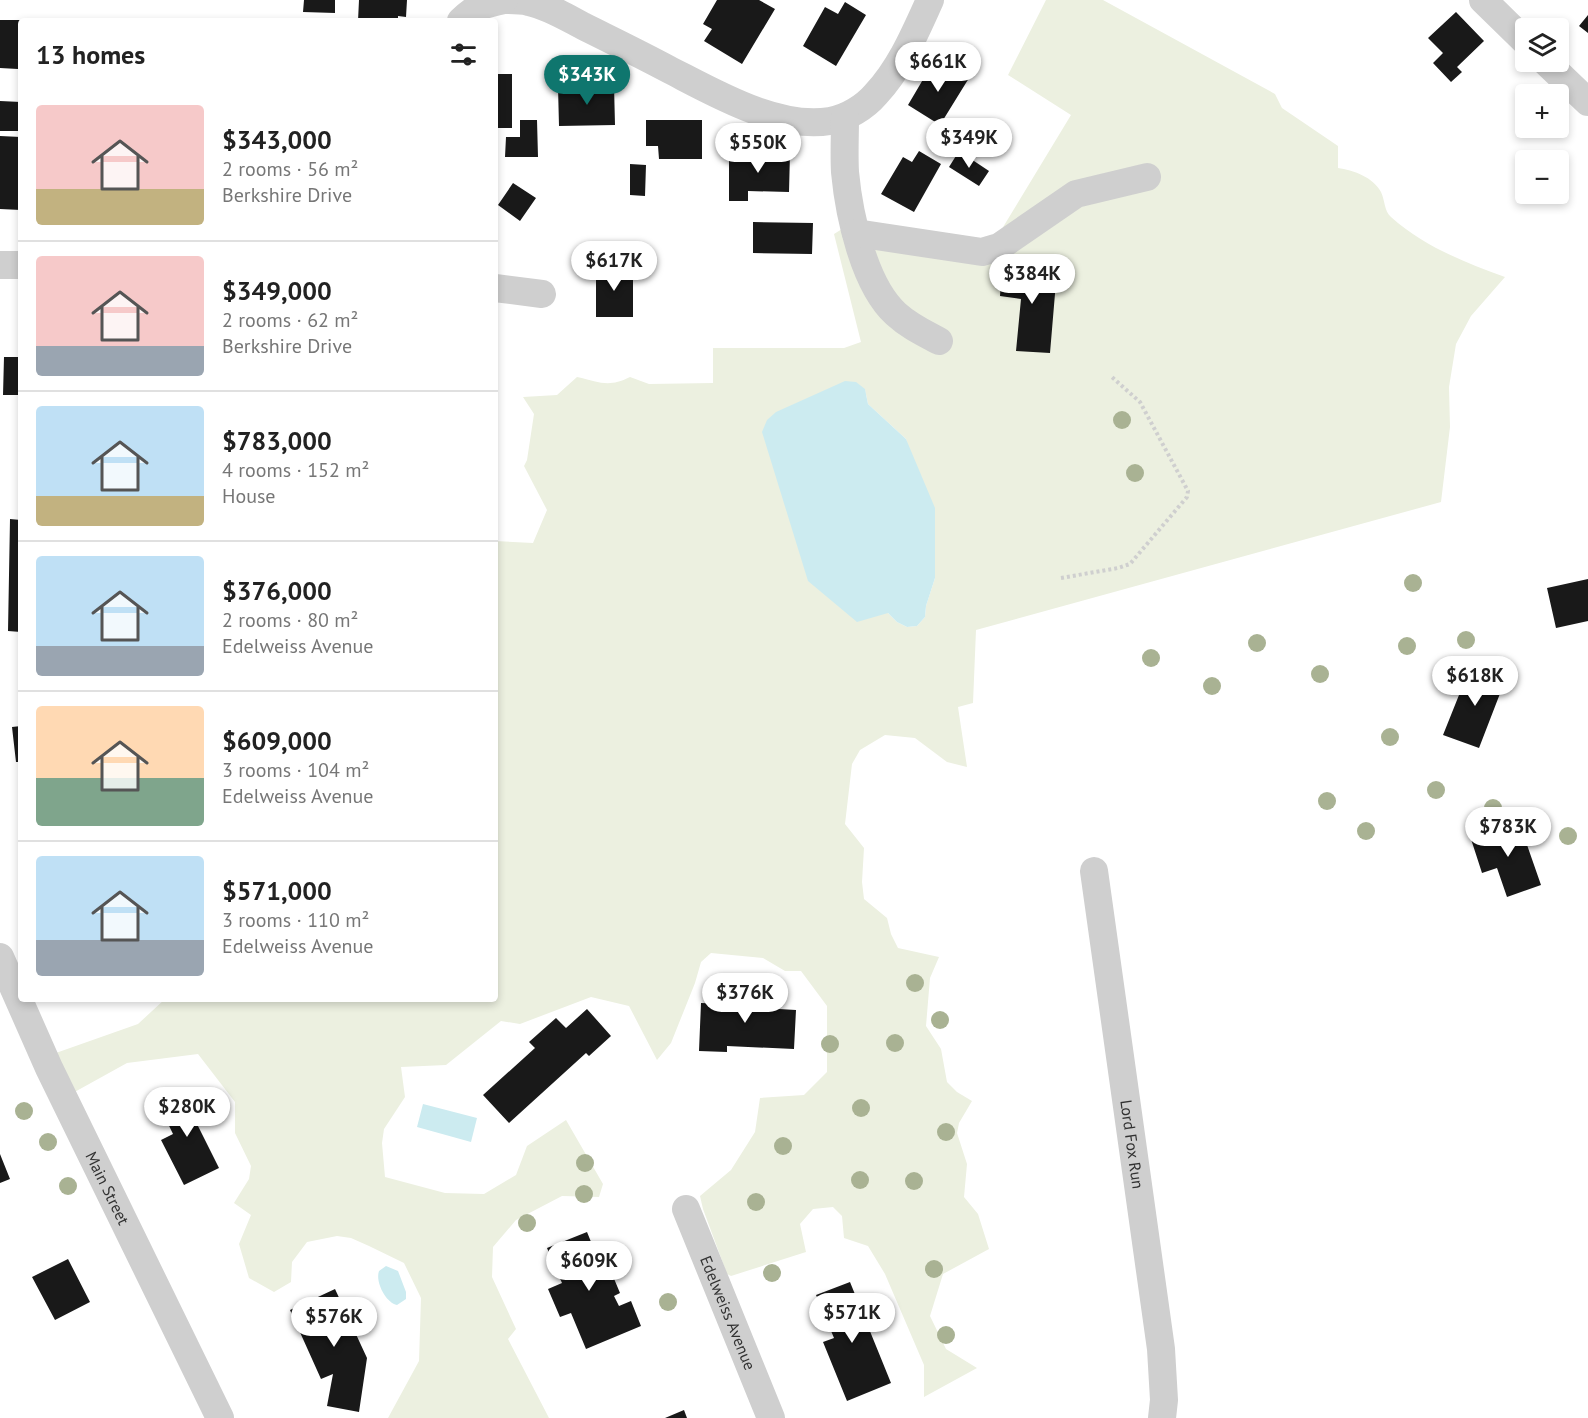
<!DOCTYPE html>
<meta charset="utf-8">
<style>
body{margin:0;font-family:"PT Sans",sans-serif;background:#f2f2f2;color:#222;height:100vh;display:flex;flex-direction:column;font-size:22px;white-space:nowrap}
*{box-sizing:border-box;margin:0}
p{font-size:20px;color:#767676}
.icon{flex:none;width:33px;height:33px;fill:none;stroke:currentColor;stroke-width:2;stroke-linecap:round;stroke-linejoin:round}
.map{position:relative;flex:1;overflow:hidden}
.sheet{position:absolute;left:18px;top:18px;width:480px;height:984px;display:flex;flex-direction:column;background:#fff;border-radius:6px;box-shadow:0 3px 9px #0003}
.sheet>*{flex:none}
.tools{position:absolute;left:1515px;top:18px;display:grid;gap:12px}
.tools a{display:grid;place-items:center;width:54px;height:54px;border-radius:6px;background:#fff;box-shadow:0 3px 9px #0003;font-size:30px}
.price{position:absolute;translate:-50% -51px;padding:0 14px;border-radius:21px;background:#fff;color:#222;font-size:20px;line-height:39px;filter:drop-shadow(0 2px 3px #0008)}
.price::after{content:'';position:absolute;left:50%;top:36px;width:18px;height:14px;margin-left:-9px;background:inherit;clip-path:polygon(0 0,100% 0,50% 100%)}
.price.active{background:#0f766e;color:#fff}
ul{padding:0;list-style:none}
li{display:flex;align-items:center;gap:18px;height:150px;padding:0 18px}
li+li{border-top:2px solid #e0e0e0}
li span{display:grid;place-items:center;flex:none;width:168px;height:120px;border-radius:6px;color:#555}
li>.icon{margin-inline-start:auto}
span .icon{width:72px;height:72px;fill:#fffc;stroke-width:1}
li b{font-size:26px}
h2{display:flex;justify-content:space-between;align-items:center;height:72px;padding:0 18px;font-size:26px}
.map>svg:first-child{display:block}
</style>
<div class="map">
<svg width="1588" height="1418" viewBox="0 0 1588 1418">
<rect width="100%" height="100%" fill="#fff"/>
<path fill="#ecf0e0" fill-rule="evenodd" d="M1046 0H1103L1275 94 1282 108 1338 146V168C1353 170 1373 177 1381 192 1385 200 1384 211 1391 217 1423 246 1464 262 1505 277L1471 316 1456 344 1449 387 1450 427 1441 502 976 630 973 703 958 707 967 767 947 762 915 738 885 735 860 750 852 764 845 824 864 848 862 882 864 899 887 918 891 934 898 948 939 957 930 978 926 1026 941 1049 947 1082 957 1092 972 1101 959 1123 957 1133 967 1164 964 1197 978 1214 989 1249 943 1274 930 1316 946 1349 977 1368 924 1397V1365L885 1274 868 1246 844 1238 842 1216 833 1207 813 1209 800 1224 806 1252 731 1276 727 1274 703 1209 700 1196 731 1170 755 1132 760 1098 804 1095 827 1072V1006L801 971H785L763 958 711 953 701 962 695 983 671 1043 657 1060 629 1006 591 997 520 1024 501 1021 446 1065 401 1067 405 1097 384 1129 382 1143 385 1177 445 1193 484 1194 516 1175 527 1146 566 1120 603 1184 599 1197 562 1196 516 1220 493 1247 492 1277 516 1329 508 1339 549 1418H388L419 1361 421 1298 404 1263 369 1246 351 1238 337 1236 307 1242 292 1262 291 1282 274 1292 249 1278 239 1244 251 1215 234 1203 249 1179 251 1166 235 1133V1102L198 1054 127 1063 71 1094 53 1054 138 1024 165 999H495V541L533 543 547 510 524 466 527 460 534 414 523 397 557 395 577 377C600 382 608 388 630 377L649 384 713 383V348H844L861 342 834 234 842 229 982 247 997 237 1071 115 1008 75ZM865 389 868 404 906 439 935 578 926 606 925 617 917 626 907 627 897 622 888 613Z"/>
<path fill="#ccebf0" d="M845 381 856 382 865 389 868 404 906 439 935 508V578L926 606 925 617 917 626 907 627 897 622 888 613 857 622 808 581 762 432 767 420 776 412Z
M423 1104 477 1118 471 1142 417 1127Z
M386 1266 398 1271 406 1292V1299L397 1305C386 1303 375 1282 379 1271Z"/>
<path fill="#191919" d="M304 0H335V13L303 12Z
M359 0H407L406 17 398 16V21H358Z
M717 0H759L775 9 742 64 704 41 712 29 703 24Z
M845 2 866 15 836 66 803 46 825 7 838 14Z
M1456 12 1484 41 1457 67 1462 72 1451 82 1433 63 1443 53 1428 38Z
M1588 15V33L1579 26Z
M0 20H20L18 69 0 68Z
M945 64 969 78 940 125 908 105 928 71 937 76Z
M495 74H512V128H495Z
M614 85 615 125 559 126 558 87Z
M0 101 21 102V131H0Z
M520 120H537L538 157H505L506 137H520Z
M646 120H702V159H659L658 146H646Z
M0 136 21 137V210L0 209Z
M919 151 941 164 914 212 881 194 903 157 912 162Z
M959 151 989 171 979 186 949 167Z
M729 152 790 153 789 192 748 191V201H729Z
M630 164 646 165 645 196 630 195Z
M513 183 536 198 520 221 498 205Z
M753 222 813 223 812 254 753 253Z
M1002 265 1057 270 1050 353 1016 351 1021 299 1000 296Z
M596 266H633V317H596Z
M4 357H21V395H3Z
M10 519 21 520V632L8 631Z
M1588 579V621L1556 628 1547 588Z
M1471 665 1506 678 1479 748 1443 735Z
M21 726V762H16L12 727Z
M1519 822 1541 885 1507 897 1497 868 1482 873 1471 839Z
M729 989 761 991V1008L796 1010 794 1049 727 1046V1052L699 1051 701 1003 729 1004Z
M587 1009 611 1036 589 1056 586 1053 509 1123 483 1095 535 1048 529 1042 556 1018 566 1028Z
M192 1089 206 1117 196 1122 219 1168 184 1185 161 1140 173 1134 159 1105Z
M0 1154 10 1179 0 1183Z
M587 1232 598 1259 605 1257 620 1293 614 1296 619 1306 631 1301 641 1326 586 1349 571 1313 560 1317 548 1289 562 1283 547 1248Z
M68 1259 90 1302 55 1320 32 1277Z
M850 1282 891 1383 847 1401 823 1342 834 1338 816 1295Z
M335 1289 367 1358 359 1412 327 1406 333 1374 321 1379 290 1310Z
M684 1410 687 1418H665Z"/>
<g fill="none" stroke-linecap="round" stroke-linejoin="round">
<path stroke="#cfcfcf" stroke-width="4" stroke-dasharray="3 3" stroke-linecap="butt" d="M1061 578 1118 568 1130 564 1187 497 1188 491 1140 402 1112 377"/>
<g stroke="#cfcfcf" stroke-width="28">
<path d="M506 0C514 0 522 0 529 2 548 6 566 17 583 26 611 40 640 54 668 69 713 92 777 130 830 121 847 118 865 107 876 94 901 67 915 33 930 0"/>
<path d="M1483 0 1526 42"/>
<path d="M461 21C475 7 484 4 504 0"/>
<path d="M1546 62 1588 102"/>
<path d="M845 117C845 135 844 154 845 172 849 215 864 285 896 314 909 326 924 333 939 341"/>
<path d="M856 233 982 252 999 247 1076 194 1147 177"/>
<path d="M0 265H21"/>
<path d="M495 288 542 294"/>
<path id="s1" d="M1094 871 1161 1349 1164 1400 1162 1418"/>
<path id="s2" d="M0 957 49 1068 220 1418"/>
<path id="s3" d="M686 1209 771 1418"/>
</g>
</g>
<g fill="#a9b293">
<circle cx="1122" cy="420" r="9"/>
<circle cx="1135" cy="473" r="9"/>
<circle cx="1413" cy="583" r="9"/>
<circle cx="1466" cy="640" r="9"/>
<circle cx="1257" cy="643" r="9"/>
<circle cx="1407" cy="646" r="9"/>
<circle cx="1151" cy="658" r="9"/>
<circle cx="1320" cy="674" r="9"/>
<circle cx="1212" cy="686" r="9"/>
<circle cx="1390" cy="737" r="9"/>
<circle cx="1436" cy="790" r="9"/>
<circle cx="1327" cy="801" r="9"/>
<circle cx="1493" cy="808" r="9"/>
<circle cx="1366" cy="831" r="9"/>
<circle cx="1568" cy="836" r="9"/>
<circle cx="915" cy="983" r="9"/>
<circle cx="940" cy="1020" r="9"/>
<circle cx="895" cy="1043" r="9"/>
<circle cx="830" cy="1044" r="9"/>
<circle cx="861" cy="1108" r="9"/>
<circle cx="24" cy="1111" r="9"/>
<circle cx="946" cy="1132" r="9"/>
<circle cx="48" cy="1142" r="9"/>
<circle cx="783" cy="1146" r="9"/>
<circle cx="585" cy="1163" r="9"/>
<circle cx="860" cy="1180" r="9"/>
<circle cx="914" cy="1181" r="9"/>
<circle cx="68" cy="1186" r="9"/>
<circle cx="584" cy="1194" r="9"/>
<circle cx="756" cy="1202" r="9"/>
<circle cx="527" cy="1223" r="9"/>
<circle cx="934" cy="1269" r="9"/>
<circle cx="772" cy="1273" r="9"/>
<circle cx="668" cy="1302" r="9"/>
<circle cx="946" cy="1335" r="9"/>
</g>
<g text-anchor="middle" stroke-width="6" stroke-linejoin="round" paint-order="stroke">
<g font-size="16" fill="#323232" stroke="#fff">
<text dy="6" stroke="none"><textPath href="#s1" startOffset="276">Lord Fox Run</textPath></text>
<text dy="6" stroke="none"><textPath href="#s2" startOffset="255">Main Street</textPath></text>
<text dy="6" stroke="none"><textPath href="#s3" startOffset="112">Edelweiss Avenue</textPath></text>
</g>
</g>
</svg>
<div class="tools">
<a><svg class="icon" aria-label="layers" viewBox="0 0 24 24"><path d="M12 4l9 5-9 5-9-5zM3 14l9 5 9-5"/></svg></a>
<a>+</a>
<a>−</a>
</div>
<b class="price" style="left:938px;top:93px">$661K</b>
<b class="price active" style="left:587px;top:106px">$343K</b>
<b class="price" style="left:969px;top:169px">$349K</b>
<b class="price" style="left:758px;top:174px">$550K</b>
<b class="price" style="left:614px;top:292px">$617K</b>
<b class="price" style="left:1032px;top:305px">$384K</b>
<b class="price" style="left:1475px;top:707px">$618K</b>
<b class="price" style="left:1508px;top:858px">$783K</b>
<b class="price" style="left:745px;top:1024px">$376K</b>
<b class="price" style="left:187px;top:1138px">$280K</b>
<b class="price" style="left:589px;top:1292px">$609K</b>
<b class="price" style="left:852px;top:1344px">$571K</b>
<b class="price" style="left:334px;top:1348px">$576K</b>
<section class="sheet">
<h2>13 homes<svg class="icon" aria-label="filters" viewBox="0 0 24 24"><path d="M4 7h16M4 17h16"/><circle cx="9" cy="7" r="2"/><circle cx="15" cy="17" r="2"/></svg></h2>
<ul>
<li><span style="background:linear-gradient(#f6c9c9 70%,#c2b280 0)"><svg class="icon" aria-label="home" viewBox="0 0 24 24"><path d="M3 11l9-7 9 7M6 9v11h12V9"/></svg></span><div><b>$343,000</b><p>2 rooms · 56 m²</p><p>Berkshire Drive</p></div></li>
<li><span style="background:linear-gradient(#f6c9c9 75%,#9aa5b1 0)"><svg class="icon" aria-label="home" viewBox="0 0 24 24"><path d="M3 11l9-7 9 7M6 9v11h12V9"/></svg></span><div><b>$349,000</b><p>2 rooms · 62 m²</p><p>Berkshire Drive</p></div></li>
<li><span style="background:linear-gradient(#bfe0f5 75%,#c2b280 0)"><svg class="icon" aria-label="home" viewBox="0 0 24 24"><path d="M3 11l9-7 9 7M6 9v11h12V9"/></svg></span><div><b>$783,000</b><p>4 rooms · 152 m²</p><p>House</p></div></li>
<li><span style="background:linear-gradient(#bfe0f5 75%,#9aa5b1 0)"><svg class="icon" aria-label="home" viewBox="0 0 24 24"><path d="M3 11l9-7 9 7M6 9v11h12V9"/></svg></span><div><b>$376,000</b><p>2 rooms · 80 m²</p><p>Edelweiss Avenue</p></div></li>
<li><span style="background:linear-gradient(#ffd9b3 60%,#7fa58c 0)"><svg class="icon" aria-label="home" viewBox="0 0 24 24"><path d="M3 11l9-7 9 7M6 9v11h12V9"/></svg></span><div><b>$609,000</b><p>3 rooms · 104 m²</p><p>Edelweiss Avenue</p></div></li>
<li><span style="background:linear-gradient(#bfe0f5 70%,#9aa5b1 0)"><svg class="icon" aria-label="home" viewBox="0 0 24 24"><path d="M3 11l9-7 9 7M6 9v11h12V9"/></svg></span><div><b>$571,000</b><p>3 rooms · 110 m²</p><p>Edelweiss Avenue</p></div></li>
</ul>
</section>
</div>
